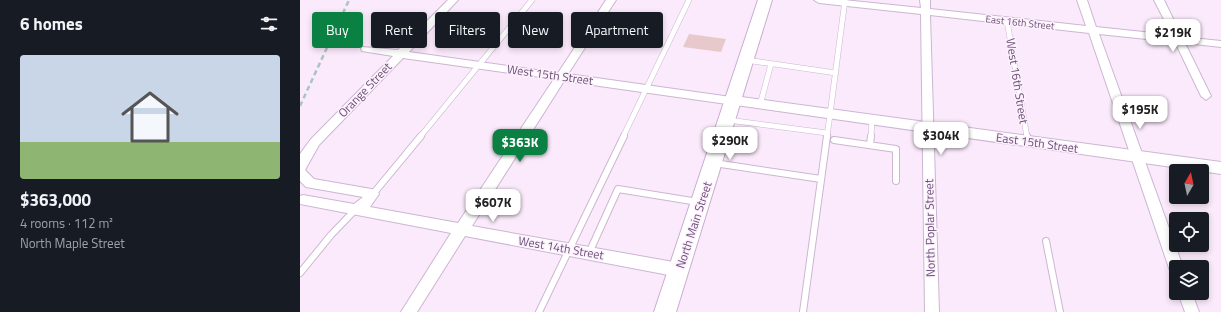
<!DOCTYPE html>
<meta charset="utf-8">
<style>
body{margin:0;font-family:"Titillium Web",sans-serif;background:#20242c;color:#f1f3f6;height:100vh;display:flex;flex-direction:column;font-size:15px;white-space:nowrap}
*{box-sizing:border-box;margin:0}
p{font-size:13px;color:#9ea1a6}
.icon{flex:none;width:22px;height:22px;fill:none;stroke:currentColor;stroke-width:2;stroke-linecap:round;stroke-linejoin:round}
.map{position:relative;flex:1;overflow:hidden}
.sheet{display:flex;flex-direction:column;background:#171b24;width:300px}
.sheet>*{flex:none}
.top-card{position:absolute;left:12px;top:12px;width:380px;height:36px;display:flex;gap:8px}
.needle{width:26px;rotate:9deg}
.controls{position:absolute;left:869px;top:164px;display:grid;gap:8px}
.controls a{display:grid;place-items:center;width:40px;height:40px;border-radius:4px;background:#171b24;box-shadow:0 2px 6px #0003;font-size:20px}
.price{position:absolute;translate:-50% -34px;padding:0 9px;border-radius:8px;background:#fff;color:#222;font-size:13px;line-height:26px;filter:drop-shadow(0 1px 2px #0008)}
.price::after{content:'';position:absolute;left:50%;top:24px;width:12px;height:9px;margin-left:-6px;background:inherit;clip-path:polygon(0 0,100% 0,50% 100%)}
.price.on{background:#0b8043;color:#fff}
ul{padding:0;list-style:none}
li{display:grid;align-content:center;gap:8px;height:212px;padding:0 20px}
li span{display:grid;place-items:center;height:124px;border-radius:4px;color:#555}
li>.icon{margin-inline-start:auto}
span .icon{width:72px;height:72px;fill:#fffc;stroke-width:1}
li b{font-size:17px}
h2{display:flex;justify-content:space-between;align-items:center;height:48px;padding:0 20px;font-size:17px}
.chip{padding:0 14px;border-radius:4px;background:#171b24;box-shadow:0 2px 6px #0003;font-size:14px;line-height:36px}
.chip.on{background:#0b8043;color:#fff}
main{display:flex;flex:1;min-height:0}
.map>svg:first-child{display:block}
</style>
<main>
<section class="sheet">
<h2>6 homes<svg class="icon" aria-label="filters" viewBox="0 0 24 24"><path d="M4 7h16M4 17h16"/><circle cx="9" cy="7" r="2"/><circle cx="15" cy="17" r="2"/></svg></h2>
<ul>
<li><span style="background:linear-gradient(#c9d6e8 70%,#8fb573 0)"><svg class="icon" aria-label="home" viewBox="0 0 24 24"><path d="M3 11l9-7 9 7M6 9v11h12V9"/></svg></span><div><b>$363,000</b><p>4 rooms · 112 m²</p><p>North Maple Street</p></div></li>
</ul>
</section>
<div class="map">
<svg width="921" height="312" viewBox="0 0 921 312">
<rect width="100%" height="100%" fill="#fbeafb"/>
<path fill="#e8c9cb" d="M389 34 426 39 421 52 383 47Z"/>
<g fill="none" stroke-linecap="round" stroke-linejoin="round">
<defs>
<path id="service-far1" d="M707 21 727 137
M446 60 536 73
M460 105 471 64
M428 120 527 133
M120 137 232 0
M323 137 389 0
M527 137 545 0
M571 137 572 120"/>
<path id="service" d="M727 136 728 142
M534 140 596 149V181
M570 145 571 136
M414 163 521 179
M73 194 121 136
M746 241 760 312
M289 253 318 189 398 202
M0 273 31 235 55 210
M239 312 324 136
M503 312 527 136"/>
<path id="minor" d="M148 0H158L109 52 258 73 306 0H316L268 74 438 98 439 101 434 105 264 81 172 226 379 263 384 265 386 270 384 275 379 277 165 236 117 312H101L151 233 0 204V196L3 195 54 204 63 197 6 187 0 181V154L11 139 93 56 62 51 61 49 62 47 98 50ZM103 58 254 79 158 223 70 207 79 194 77 190 14 179 5 170 19 145Z
M514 0H544L621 8 620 0H630V9L786 26 777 0H787L796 27 872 35 854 0H864L882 37 921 41V47L885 43 911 96 906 100 901 96 875 42 799 34 883 267H876V274L871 273 869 268 789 33 630 15 639 312H625L621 14 519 3Z
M878 293H892L899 312H885Z"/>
<path id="tertiary" d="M434 96 921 162V174L429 104 427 101 429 98Z"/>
<path id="secondary" d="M458 0H472L376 312H354Z"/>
</defs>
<use href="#service-far1" stroke="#ccb6d2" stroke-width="6"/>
<use href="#service" stroke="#ccb6d2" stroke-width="8"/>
<use href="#minor" stroke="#ccb6d2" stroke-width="2"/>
<use href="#tertiary" stroke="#ccb6d2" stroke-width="2"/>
<use href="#secondary" stroke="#c9aecf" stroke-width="2"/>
<use href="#service-far1" stroke="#fff" stroke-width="5"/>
<use href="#service" stroke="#fff" stroke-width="6"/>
<use href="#minor" fill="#fff" fill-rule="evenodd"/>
<use href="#tertiary" fill="#fff" fill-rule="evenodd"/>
<use href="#secondary" fill="#fff" fill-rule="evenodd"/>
<path stroke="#a8c5c2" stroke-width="2.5" stroke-dasharray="5 3.5" stroke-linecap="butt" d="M0 106 49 0"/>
</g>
<g text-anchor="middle" stroke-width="3" stroke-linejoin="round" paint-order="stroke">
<g font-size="10" fill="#6a4f75" stroke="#fdf1fe">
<text transform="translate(720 22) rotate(6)" y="4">East 16th Street</text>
</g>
<g font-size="12" fill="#6a4f75" stroke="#fdf1fe">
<text transform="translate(250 75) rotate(8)" y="4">West 15th Street</text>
<text transform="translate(717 81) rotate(81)" y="4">West 16th Street</text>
<text transform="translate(65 90) rotate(-46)" y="4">Orange Street</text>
<text transform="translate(737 143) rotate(8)" y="4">East 15th Street</text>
<text transform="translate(394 225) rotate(-72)" y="4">North Main Street</text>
<text transform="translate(630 228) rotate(-91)" y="4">North Poplar Street</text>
<text transform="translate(261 248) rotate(10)" y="4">West 14th Street</text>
</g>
</g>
</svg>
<div class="controls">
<a><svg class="needle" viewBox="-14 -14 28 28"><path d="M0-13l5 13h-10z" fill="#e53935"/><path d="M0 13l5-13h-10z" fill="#9ea1a6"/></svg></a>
<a><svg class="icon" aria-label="locate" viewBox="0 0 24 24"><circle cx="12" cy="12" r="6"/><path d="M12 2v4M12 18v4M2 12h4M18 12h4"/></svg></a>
<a><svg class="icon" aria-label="layers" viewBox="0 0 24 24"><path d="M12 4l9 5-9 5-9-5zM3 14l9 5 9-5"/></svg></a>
</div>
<b class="price" style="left:873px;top:53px">$219K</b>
<b class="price" style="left:840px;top:130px">$195K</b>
<b class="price" style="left:641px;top:156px">$304K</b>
<b class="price" style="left:430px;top:161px">$290K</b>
<b class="price on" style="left:220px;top:163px">$363K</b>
<b class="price" style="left:193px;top:223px">$607K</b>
<div class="top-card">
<a class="chip on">Buy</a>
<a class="chip">Rent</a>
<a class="chip">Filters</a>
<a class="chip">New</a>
<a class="chip">Apartment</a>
</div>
</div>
</main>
